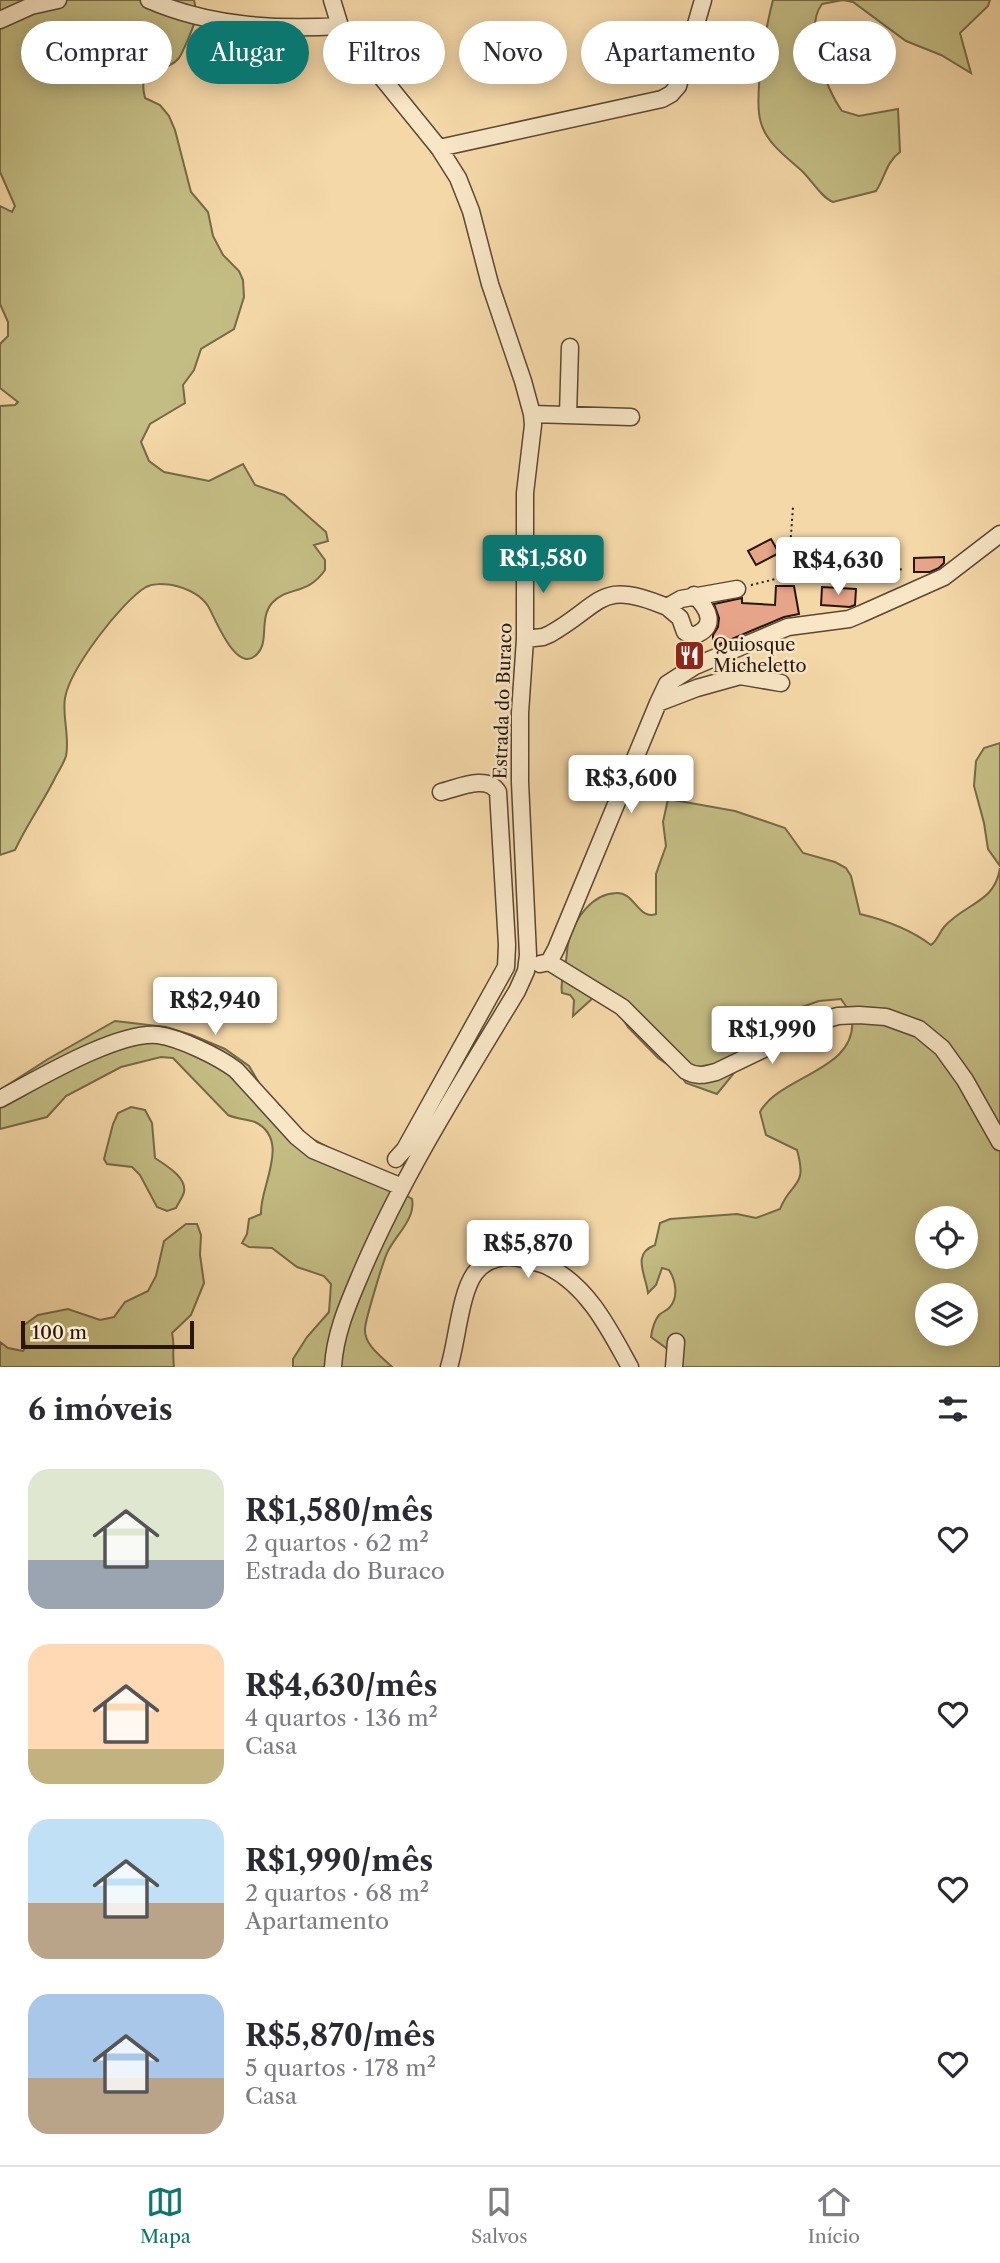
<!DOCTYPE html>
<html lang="pt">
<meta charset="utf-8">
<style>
body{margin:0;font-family:"Libre Caslon Text",serif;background:#f2f2f3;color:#2b2b33;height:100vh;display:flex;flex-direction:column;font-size:26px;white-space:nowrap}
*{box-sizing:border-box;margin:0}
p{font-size:23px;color:#7c7c81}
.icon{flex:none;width:38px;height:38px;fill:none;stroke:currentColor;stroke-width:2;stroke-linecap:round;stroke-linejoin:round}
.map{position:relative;height:1367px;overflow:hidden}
.panel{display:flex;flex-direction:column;background:#fff;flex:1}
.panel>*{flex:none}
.guide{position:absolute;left:21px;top:21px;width:959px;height:63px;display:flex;gap:14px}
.fabs{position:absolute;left:915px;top:1206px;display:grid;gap:14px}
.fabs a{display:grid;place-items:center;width:63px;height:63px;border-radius:50%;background:#fff;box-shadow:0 4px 18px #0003;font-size:35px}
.scale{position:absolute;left:21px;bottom:18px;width:173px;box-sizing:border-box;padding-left:7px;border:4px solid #29160d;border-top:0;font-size:19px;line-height:24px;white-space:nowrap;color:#29160d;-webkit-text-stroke:5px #f8e6c6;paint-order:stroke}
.price{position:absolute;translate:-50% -60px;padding:0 16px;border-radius:7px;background:#fff;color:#222;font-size:23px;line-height:46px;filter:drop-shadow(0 2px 4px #0008)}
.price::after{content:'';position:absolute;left:50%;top:42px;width:21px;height:16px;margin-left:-10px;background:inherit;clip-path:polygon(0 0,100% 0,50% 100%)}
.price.on{background:#0f766e;color:#fff}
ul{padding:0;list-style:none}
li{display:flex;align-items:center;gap:21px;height:175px;padding:0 28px}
li span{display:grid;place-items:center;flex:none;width:196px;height:140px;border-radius:21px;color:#555}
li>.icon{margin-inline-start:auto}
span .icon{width:84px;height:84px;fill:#fffc;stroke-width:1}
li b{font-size:30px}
h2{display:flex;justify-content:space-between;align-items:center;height:84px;padding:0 28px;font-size:30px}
.tag{padding:0 24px;border-radius:32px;background:#fff;box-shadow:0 4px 18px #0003;font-size:24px;line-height:63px}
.tag.on{background:#0f766e;color:#fff}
.tab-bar{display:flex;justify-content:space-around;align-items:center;height:98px;border-top:2px solid #e1e1e2;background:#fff;font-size:19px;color:#7c7c81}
.tab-bar a{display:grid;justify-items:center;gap:4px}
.tab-bar .on{color:#0f766e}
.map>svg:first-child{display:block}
</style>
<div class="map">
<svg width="1000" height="1367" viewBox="0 0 1000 1367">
<rect width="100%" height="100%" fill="#f5d8a8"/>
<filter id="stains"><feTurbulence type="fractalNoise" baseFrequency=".00286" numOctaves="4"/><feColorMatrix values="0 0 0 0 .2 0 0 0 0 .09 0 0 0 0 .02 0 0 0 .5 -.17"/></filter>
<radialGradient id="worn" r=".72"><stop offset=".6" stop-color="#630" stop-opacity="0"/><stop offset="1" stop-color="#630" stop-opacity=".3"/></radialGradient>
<path fill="#c3bc83" stroke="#766948" stroke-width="2" fill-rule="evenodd" d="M0 0H194C195 5 197 12 196 17 195 24 183 52 179 58 163 77 136 62 145 98L160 105 169 116 175 130 191 192 208 212 213 236 223 255 239 271 243 280 244 297 234 329 201 349 194 370 183 385 185 403 150 424 141 442 149 461 164 472 209 481 243 464 255 485 284 495 326 532 328 541 314 545 325 560V570C307 596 287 586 272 603 259 618 269 641 258 653 237 678 215 617 208 606 200 594 186 588 172 585 163 584 154 583 146 587 121 602 70 669 65 698 62 716 70 738 66 756 64 763 59 770 56 776 44 801 27 824 15 850L0 855V406L15 405 18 402 0 388V344L8 336V322L0 304V206L12 212 15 206 0 172Z
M773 0H843L822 4C803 29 826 89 842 111L859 116 898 109 900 152C886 162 885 178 876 191L833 202C822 198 812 181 803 172 788 158 767 144 761 123 753 99 766 26 773 0Z
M843 0H990L988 6 960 33 971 73 941 55 906 41 853 2Z
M1000 743V866L988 849 984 823 974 786 976 761 984 748Z
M668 799 735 811 785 828 803 853 835 862 846 868 851 876 860 914C885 920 910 929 931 945 938 940 939 933 944 927 965 903 995 903 1000 868V1367H683L666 1348 651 1337C652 1330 654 1321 659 1315 662 1312 666 1311 669 1308 679 1298 676 1281 669 1270L662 1268 656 1285 648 1293C646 1275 631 1254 655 1245L660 1223 670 1219 737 1214 756 1218 780 1209C791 1180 808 1189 797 1150L766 1135 760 1112C780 1075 858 1071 852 1018 851 1012 845 1005 841 999L819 1001 802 1007 764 1030 743 1062 717 1094 686 1083 677 1071 658 1058 628 1027 617 1010 593 998 573 1016 574 1000 570 995 562 993C560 980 564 974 566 961 567 954 567 947 569 940 575 918 592 894 616 893 634 891 639 921 656 914V874L666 846 663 822ZM928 1218H966V1256H928ZM928 1295H966V1334H928Z
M115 1021 166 1027 192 1035 225 1049 249 1066 265 1093 295 1130 364 1166 389 1186 412 1199C416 1218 396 1235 388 1251 384 1258 365 1321 365 1329 364 1345 382 1357 392 1367H293V1359L307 1337 329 1312 331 1284 324 1276 297 1267 272 1248 249 1247 242 1243 247 1234 249 1219 261 1214C259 1188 292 1140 255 1122 247 1119 236 1119 228 1115L173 1058 161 1057 121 1067 66 1096 47 1117 0 1129V1090L48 1059Z
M131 1107 145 1110 152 1123 155 1158C165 1165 187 1177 184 1192 183 1197 178 1203 176 1208L167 1211 157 1207 140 1175 132 1167 107 1164 104 1159 113 1124 118 1113Z
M186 1224H197L201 1235 200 1255 204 1283 191 1315 172 1333C175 1345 172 1355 174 1367H0V1342L8 1348 23 1351 26 1347 22 1332 24 1325 38 1315 68 1309 100 1320 114 1317 125 1302 148 1291 156 1276 164 1241Z"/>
<path fill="#e6a488" stroke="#29160d" stroke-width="2" d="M771 539 779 553 756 565 748 551Z
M944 557V563L939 568 930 572H914V558Z
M776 586H794L799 614 784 617 713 647V635L718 627 719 618 714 604 742 598V603L775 605Z
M822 587 856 589 855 605 850 607 821 605Z"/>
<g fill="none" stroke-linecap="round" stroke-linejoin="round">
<defs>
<path id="minor" d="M149 0C209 26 275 30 340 26
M332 0 340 26 439 148 458 178 471 211 490 284 523 381 532 414 533 425 525 493V639L520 713V782L528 955 526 971 517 991C462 1082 404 1173 362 1271 349 1302 335 1332 333 1367
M0 20 31 6 58 0
M439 148 662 99 671 94 678 86 703 0
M532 414 631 417
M568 415 570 347
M667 607 680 618 685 632 693 636C718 627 709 609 694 595
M525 639 543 637 550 634C603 604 599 578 667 607L681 599 737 589
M658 703 667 684 695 666 788 627 849 619 861 614 944 577 1000 534
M549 962 622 1007 686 1071C697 1077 705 1075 716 1072L824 1020 838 1016 859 1015 886 1017 919 1029 942 1048 965 1080 1000 1142
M540 964 549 962 556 949 658 703 697 688 740 676 781 683
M0 1099C38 1079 117 1031 158 1035 180 1038 219 1057 236 1070L297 1137 313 1150 402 1187
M396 1159 405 1149 506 967 507 945 498 792C487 774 458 788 441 792
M449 1367C457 1342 460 1293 475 1273 486 1258 507 1254 523 1259 532 1262 542 1263 549 1267 589 1287 610 1331 630 1367
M674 1367 676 1342"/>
</defs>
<use href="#minor" stroke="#5c4634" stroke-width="19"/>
<path stroke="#29160d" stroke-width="2" stroke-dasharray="2 3.5" stroke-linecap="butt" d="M790 576 876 573 904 569
M751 585 788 576 793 507"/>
<use href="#minor" stroke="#f8e6c6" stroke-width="16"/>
</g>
<defs>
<symbol id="restaurant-square" viewBox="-11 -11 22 22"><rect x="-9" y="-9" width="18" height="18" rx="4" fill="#8f2418" stroke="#f8e6c6"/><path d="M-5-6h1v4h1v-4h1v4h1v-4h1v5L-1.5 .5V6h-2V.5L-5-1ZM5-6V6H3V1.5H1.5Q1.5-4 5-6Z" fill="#fff"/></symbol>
</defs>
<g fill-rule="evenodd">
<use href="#restaurant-square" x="672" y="638" width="35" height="35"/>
</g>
<g text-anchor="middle" stroke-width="5" stroke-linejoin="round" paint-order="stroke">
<g font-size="18" fill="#29160d" stroke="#f8e6c6" text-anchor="start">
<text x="713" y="651">Quiosque<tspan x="713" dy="21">Micheletto</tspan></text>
</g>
<g font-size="18" fill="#29160d" stroke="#f8e6c6">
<text transform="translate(503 701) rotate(-88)" y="6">Estrada do Buraco</text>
</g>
</g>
<rect width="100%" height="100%" filter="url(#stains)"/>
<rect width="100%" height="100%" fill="url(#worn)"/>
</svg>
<div class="fabs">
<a><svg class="icon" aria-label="locate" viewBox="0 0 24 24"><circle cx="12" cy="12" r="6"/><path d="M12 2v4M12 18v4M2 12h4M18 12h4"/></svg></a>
<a><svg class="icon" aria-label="layers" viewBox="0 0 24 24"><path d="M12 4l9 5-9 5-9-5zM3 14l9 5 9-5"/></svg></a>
</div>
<div class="scale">100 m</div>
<b class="price on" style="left:543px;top:595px">R$1,580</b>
<b class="price" style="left:838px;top:597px">R$4,630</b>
<b class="price" style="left:631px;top:815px">R$3,600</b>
<b class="price" style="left:215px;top:1037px">R$2,940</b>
<b class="price" style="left:772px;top:1066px">R$1,990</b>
<b class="price" style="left:528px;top:1280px">R$5,870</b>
<div class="guide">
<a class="tag">Comprar</a>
<a class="tag on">Alugar</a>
<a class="tag">Filtros</a>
<a class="tag">Novo</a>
<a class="tag">Apartamento</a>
<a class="tag">Casa</a>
</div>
</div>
<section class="panel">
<h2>6 imóveis<svg class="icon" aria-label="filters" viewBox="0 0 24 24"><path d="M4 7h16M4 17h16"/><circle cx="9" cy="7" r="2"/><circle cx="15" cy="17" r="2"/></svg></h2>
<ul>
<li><span style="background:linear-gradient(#dfe7d0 65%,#9aa5b1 0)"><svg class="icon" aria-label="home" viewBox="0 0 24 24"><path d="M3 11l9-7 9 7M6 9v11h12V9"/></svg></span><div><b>R$1,580/mês</b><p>2 quartos · 62 m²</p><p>Estrada do Buraco</p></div><svg class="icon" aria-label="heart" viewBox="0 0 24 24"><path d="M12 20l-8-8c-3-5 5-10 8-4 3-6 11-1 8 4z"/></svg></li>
<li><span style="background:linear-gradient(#ffd9b3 75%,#c2b280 0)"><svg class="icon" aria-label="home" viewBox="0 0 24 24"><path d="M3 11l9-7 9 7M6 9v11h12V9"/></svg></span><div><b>R$4,630/mês</b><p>4 quartos · 136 m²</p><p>Casa</p></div><svg class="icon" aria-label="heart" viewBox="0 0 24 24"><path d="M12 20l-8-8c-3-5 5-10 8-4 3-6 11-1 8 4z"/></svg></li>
<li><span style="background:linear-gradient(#bfe0f5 60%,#b9a48a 0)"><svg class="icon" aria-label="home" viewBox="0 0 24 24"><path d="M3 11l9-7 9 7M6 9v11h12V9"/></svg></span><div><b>R$1,990/mês</b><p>2 quartos · 68 m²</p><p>Apartamento</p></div><svg class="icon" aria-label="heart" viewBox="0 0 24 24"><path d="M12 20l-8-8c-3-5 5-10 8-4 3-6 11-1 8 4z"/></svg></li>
<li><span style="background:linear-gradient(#a9c7e8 60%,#b9a48a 0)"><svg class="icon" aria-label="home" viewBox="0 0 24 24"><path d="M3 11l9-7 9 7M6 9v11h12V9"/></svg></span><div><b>R$5,870/mês</b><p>5 quartos · 178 m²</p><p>Casa</p></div><svg class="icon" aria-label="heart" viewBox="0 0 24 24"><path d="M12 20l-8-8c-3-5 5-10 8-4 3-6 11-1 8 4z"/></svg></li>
</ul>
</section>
<nav class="tab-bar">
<a class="on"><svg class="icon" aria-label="map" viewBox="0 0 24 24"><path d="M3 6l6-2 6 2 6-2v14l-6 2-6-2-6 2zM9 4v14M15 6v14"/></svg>Mapa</a>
<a><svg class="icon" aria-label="saved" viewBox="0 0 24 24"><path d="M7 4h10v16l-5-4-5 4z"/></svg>Salvos</a>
<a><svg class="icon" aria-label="home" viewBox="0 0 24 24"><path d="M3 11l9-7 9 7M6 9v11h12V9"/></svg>Início</a>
</nav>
